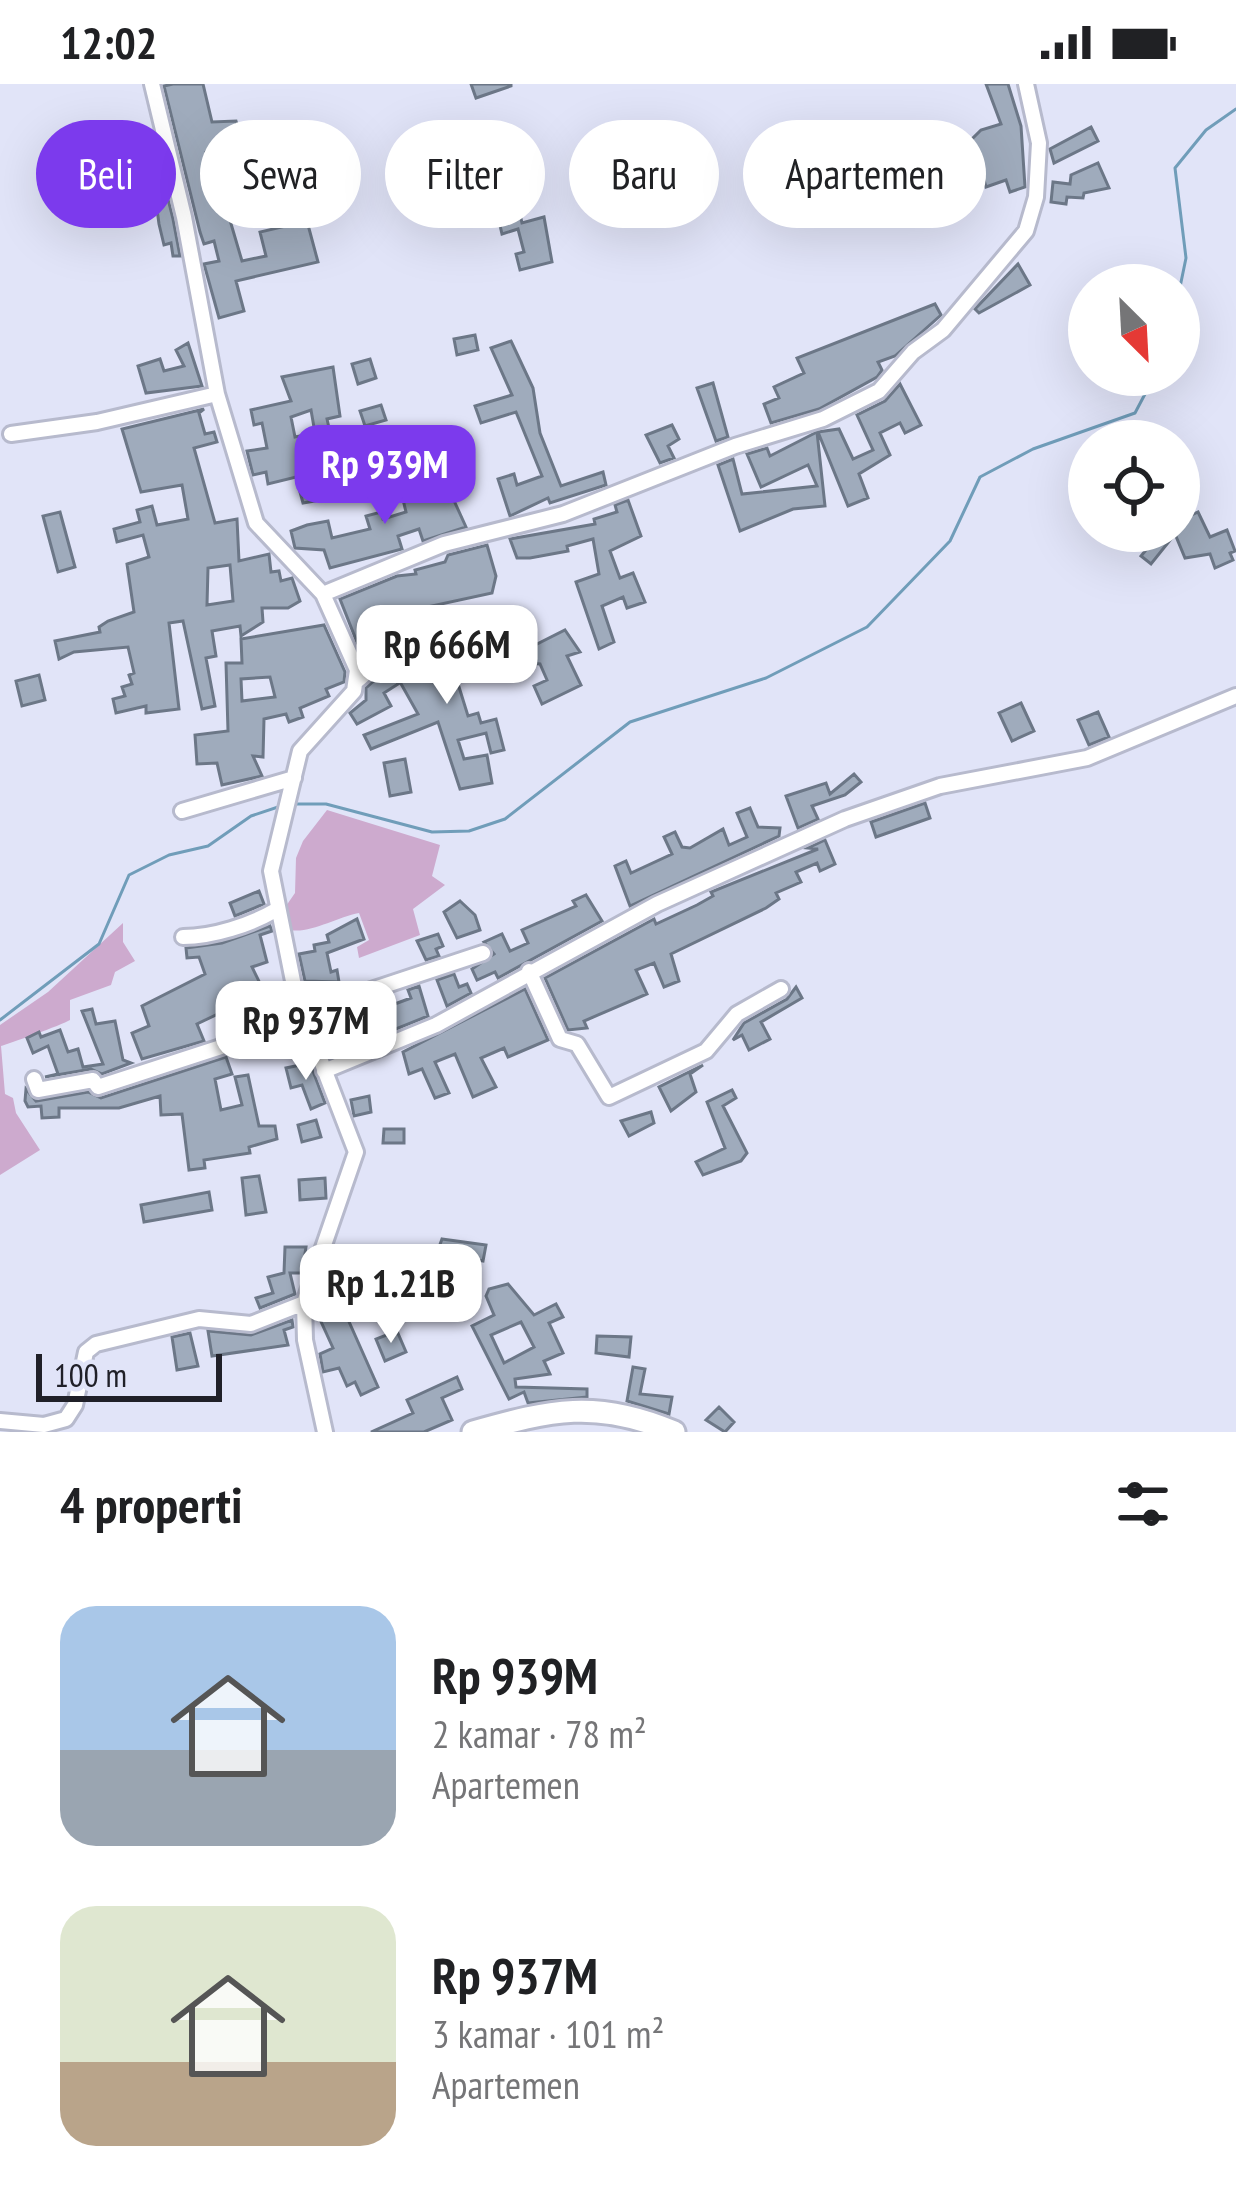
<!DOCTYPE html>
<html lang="id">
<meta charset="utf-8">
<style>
body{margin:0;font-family:"PT Sans Narrow",sans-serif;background:#f6f6f6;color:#202124;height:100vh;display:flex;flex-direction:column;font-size:45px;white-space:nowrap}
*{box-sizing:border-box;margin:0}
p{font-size:39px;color:#757577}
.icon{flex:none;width:66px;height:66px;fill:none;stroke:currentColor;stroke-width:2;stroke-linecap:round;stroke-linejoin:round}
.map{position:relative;height:1348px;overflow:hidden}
.side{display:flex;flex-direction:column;background:#fff;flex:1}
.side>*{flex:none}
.hud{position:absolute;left:36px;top:36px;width:1164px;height:108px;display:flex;gap:24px}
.needle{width:78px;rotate:156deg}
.tools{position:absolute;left:1068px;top:180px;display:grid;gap:24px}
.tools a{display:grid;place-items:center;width:132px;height:132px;border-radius:50%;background:#fff;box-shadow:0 12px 48px #0002;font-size:60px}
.scale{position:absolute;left:36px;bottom:30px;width:186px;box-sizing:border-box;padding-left:12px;border:6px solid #202028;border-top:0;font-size:33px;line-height:42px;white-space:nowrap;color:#202028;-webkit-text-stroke:9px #e1e4f8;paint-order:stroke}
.price{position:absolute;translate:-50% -102px;padding:0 27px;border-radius:24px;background:#fff;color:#222;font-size:39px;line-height:78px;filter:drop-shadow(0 3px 6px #0008)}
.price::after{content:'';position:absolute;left:50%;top:72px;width:36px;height:27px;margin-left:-18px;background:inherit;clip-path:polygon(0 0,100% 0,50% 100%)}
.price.current{background:#7c3aed;color:#fff}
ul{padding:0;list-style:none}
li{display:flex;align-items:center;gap:36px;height:300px;padding:0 60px}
li span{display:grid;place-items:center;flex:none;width:336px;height:240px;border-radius:36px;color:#555}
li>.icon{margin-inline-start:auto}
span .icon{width:144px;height:144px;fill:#fffc;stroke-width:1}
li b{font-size:51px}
h2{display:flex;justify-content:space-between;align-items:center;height:144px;padding:0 60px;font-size:51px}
.chip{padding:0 42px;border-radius:54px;background:#fff;box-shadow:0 12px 48px #0002;font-size:42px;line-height:108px}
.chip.current{background:#7c3aed;color:#fff}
.status{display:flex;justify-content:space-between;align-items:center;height:84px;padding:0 60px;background:#fff;direction:ltr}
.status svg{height:33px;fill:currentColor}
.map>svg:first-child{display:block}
</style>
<div class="status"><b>12:02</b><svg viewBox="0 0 49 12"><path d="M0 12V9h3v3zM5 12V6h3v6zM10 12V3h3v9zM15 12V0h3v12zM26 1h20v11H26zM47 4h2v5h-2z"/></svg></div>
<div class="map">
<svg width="1236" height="1348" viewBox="0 0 1236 1348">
<rect width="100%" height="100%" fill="#e1e4f8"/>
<path fill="#cdaace" d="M327 726 440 761 432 792 445 801 413 825 420 851 359 874 357 863 369 856 359 829C337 833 310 850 290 846L286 822 295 809 296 774 303 757Z
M123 839V858L135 877 115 888 111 901 70 916V936C62 941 8 960 1 962L5 1010 13 1014 16 1029 40 1066 0 1091V941L48 908Z"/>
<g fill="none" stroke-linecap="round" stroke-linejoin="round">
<path stroke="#709db9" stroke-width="3" d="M1179 208 1186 174 1175 84 1206 46 1236 25
M293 720H326L432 748 469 747 505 735 630 638 766 594 867 543 950 457 980 393 1033 365 1135 329 1155 291
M0 936 99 860 129 791 169 771 208 762 251 732 284 721"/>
</g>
<path fill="#9fabbc" stroke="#6c7787" stroke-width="3" fill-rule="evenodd" d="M173 0H203L212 38 236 37 240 51 206 68 215 92 267 76 272 92 243 101 246 109 224 116 242 177 266 172 260 148 307 137 318 178 236 197 244 227 219 234 204 180 219 177 214 157 204 160 200 148 164 2Z
M471 0H511V2L476 14Z
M986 0H1008L1021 42 1025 103 1010 108 1006 96 986 103 982 89 970 93 964 71 976 67 972 55 981 46 1001 40Z
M1091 43 1098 57 1054 79 1050 65Z
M1098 79 1109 104 1084 109 1083 114 1067 113 1066 120 1051 118 1053 98 1070 100 1071 91Z
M166 107 173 135 180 172H173L171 159 164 161 159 140 155 110Z
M518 121 522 139 544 133 552 178 520 186 516 170 524 168 518 145 502 150 496 124Z
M1018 180 1030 201 979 229 975 225Z
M935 220 941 231 895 272 878 278 882 286 877 293 819 325 771 339 764 320 779 314 774 303 804 289 797 274Z
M475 251 478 266 457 271 454 255Z
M511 257 533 304 540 349 561 402 603 388 606 401 550 419 548 414 510 432 498 395 514 390 517 401 542 392 516 328 481 339 475 322 512 311 491 264Z
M188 259 202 302 146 309 138 282 160 275 164 287 184 282 176 266Z
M370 275 376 294 358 300 352 280Z
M333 283 340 332 327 335 334 366 364 353 384 405 303 419 296 393 268 400 266 388 253 391 247 367 267 364 262 339 254 341 251 326 291 317 282 293ZM311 326 315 349 295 353 291 333ZM348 371 358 394 334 400 327 375Z
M713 299 728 353 716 357 697 304Z
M900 300 921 341 905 349 900 339 880 349 890 371 859 390 868 414 848 422 818 348 839 345 853 375 873 366 857 331 885 317Z
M381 321 386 336 365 342 360 327Z
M204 325 199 329 205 350 214 348 217 358 194 364 215 439 237 435 239 477 269 470 271 488 279 487 281 497 292 494 300 517 288 524H262L263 538 241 552 240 542 212 547 216 572 206 574 215 622 202 625 183 537 169 539 179 625 146 629V622L116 629 113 615 125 612 122 603 132 600 129 591 134 589 128 563 74 568 59 575 55 557 100 548 99 543 108 537 134 528 127 480 149 473 143 451 117 458 114 445 140 438 137 426 152 422 157 441 188 435 182 401 141 408 122 345ZM230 481 233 517 207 521 208 484Z
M672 341 679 355 668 362 674 374 660 379 646 351Z
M817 348 825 422 793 425 740 447 718 381 733 375 742 410 817 402 808 381 761 403 747 370 767 364 770 372Z
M426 393 431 417 451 410 466 443 423 457 419 445 398 452 402 465 330 484 324 466 295 464 291 447 307 441 328 437 332 454 370 445 366 432 381 428 383 435 406 428 399 399Z
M628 416 641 452 610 467 620 494 633 489 645 518 627 524 623 513 602 522 614 558 599 565 576 498 599 490 593 455 567 462 568 467 530 474H517L510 455 595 440 594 435 617 428 615 421Z
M60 428 75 483 58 488 43 432Z
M1198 428 1210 453 1227 446 1235 467 1230 469 1233 476 1215 484 1210 470 1185 474 1175 450 1151 480 1141 472 1155 455 1144 447H1179V437Z
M487 461 496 492 492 509 390 531 393 538 373 545 384 558 362 571 340 515 397 492 416 490 415 486 445 478 448 471Z
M324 541 345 588 344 598 326 605 329 612 300 624 303 633 289 638 286 630 264 635 263 673 253 672 262 692 222 701 217 679 197 680 195 651 228 647 226 579H242L241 555ZM270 593 275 613 242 617 241 595Z
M449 545 476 548 484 578 455 590 468 632 478 629 481 639 496 635 504 666 491 669 486 649 458 656 464 675 487 671 492 699 460 705 438 638 371 665 364 651 418 630 400 598 441 573 433 550Z
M565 546 580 568 567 572 581 601 542 620 534 602 547 596 540 580 502 577 503 560H537Z
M389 583 398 600 384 609 391 622 357 640 350 629 366 616V604Z
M39 591 45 616 22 622 16 597Z
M1021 619 1034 647 1012 657 999 629Z
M1098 628 1109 653 1089 661 1078 636Z
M405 675 411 708 390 712 384 679Z
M854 690 861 698 845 711 812 722 818 735 798 744 786 712 826 699 830 710Z
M925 719 930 734 876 753 871 738Z
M750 724 758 743 780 744 779 752 630 822 615 782 626 777 631 789 672 770 664 753 675 748 682 763 690 764 723 745 729 761 747 753 737 729Z
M825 756 835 780 820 787 817 779 796 788 801 798 776 809 779 815 766 824 671 870 679 897 664 903 654 879 636 886 647 910 584 937 587 944 568 946 545 894 654 835 656 840 697 821 713 812 711 808 818 765 808 764Z
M259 807 264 820 235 832 230 819Z
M586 811 602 837 498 894 495 888 477 896 472 885 494 870 484 858 502 850 510 867 528 859 522 846 576 822 573 817Z
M460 817 475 831 480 846 457 854 444 828Z
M357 835 364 855 327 869 331 888 337 886 339 898 305 897 299 870 315 867 314 861 329 858 327 851Z
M270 842 272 847 260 851 267 878 252 883 270 920 285 915 290 929 250 942 244 926 225 935 222 928 197 940 204 957 142 975 132 949 149 942 142 922 205 890 199 873 187 874 186 864 222 859Z
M438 850 443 862 436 865 439 872 426 876 417 857Z
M454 890 459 903 467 900 471 909 447 922 437 896Z
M419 902 428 932 381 951 373 928 411 914 408 906Z
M796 903 802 914 761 938 770 955 749 966 742 951 733 956 744 939 787 915Z
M525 905 548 956 508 973 504 964 481 974 496 1003 473 1013 455 970 435 978 449 1009 435 1014 422 985 409 990 403 968Z
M92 925 96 940 115 937 123 976 131 979 102 990 91 985 45 993 58 990 48 962 33 969 27 954 39 948 41 953 60 946 68 968 78 965 83 983 103 980 82 927Z
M226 973 232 990 215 995 221 1026 242 1021 235 993 248 991 259 1042H275L277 1055 249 1063 250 1069 204 1076 205 1084 189 1086 182 1030 161 1031 160 1012 119 1024H59V1033L42 1034 41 1022 28 1023 25 1017 26 1005 36 1017 88 1008 101 1014Z
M310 979 325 1019 311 1025 302 1001 291 1004 286 984Z
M703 981 690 990 696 1008 671 1027 659 1003Z
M732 1006 736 1014 723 1022 747 1069 741 1077 703 1091 696 1078 725 1064 707 1018Z
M369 1012 371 1028 354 1032 351 1016Z
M651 1028 654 1039 629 1052 621 1037Z
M316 1036 321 1053 302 1058 298 1041Z
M384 1045H404V1059H383Z
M259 1092 266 1128 246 1131 242 1094Z
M325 1094 326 1114 300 1116 299 1096Z
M209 1108 212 1126 144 1138 141 1121Z
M442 1155 486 1161 483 1177 466 1174 464 1190 433 1185 432 1165 438 1166Z
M285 1163H306L302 1189H290L295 1210 260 1224 256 1214 273 1209 268 1193 284 1189Z
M508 1200 534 1231 556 1220 563 1233 549 1239 563 1269 544 1277 550 1290 515 1295 516 1303 587 1305V1313L528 1319 524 1308 509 1315 472 1242 494 1231 486 1212 489 1205ZM521 1238 534 1263 504 1279 491 1251Z
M318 1231H346L378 1303 361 1311 355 1298 347 1302 339 1284 323 1288 320 1270 333 1264Z
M292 1236 293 1243 284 1246 288 1261 212 1272 208 1247 251 1251Z
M397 1247 406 1268 385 1277 376 1255Z
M190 1249 198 1282 177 1286 172 1253Z
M597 1252 631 1253 629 1273 596 1269Z
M633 1283 645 1285 640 1310 672 1313 669 1330 627 1317Z
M457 1293 462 1305 442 1314 452 1336 424 1348H371L413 1329 407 1316Z
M719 1323 734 1338 725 1348 706 1336Z"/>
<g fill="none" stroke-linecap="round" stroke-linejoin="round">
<defs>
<path id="street" d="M152 0 184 133 217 310 256 439 323 510 357 586 354 607 300 667 271 787 296 912 356 1068 304 1219 305 1256 325 1348
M11 350 97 338 217 310
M323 510 444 460 563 430 735 362 823 335 879 307 913 268 943 246 1026 147 1036 113 1039 59 1026 0
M357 597C394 566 431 515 484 539
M182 727 294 694
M183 853C213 853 250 841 276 826
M529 887 560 955 577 960 609 1013 706 967 737 930 781 905
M302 929 483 869
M324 987 436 941 657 820 845 735 940 702 1087 674 1236 612
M34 995 38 1006 93 996 98 1003 304 936
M0 1337 44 1341 66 1335 75 1321 86 1268 96 1260 199 1235 251 1240 304 1219 355 1220 404 1184H422"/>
<path id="secondary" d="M473 1348C551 1326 596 1315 674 1348"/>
</defs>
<use href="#street" stroke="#b7bacd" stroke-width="20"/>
<use href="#secondary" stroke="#b7bacd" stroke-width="27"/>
<use href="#street" stroke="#fff" stroke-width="14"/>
<use href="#secondary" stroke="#fff" stroke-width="21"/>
</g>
</svg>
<div class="tools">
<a><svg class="needle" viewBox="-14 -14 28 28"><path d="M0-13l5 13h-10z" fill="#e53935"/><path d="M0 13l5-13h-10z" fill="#757577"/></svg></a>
<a><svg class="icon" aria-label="locate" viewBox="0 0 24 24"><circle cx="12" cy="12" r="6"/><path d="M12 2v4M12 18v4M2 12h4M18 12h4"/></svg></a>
</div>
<div class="scale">100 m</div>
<b class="price current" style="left:385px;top:443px">Rp 939M</b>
<b class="price" style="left:447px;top:623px">Rp 666M</b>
<b class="price" style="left:306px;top:999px">Rp 937M</b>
<b class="price" style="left:391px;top:1262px">Rp 1.21B</b>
<div class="hud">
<a class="chip current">Beli</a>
<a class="chip">Sewa</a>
<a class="chip">Filter</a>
<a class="chip">Baru</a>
<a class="chip">Apartemen</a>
</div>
</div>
<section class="side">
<h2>4 properti<svg class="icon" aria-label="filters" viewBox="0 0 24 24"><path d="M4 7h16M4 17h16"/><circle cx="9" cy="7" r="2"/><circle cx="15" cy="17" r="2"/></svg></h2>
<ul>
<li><span style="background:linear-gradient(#a9c7e8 60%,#9aa5b1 0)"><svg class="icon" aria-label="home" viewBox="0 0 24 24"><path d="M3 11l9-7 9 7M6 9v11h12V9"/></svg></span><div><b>Rp 939M</b><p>2 kamar · 78 m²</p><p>Apartemen</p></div></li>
<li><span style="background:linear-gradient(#dfe7d0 65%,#b9a48a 0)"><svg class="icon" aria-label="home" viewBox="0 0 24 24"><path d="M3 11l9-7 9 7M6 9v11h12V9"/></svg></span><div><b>Rp 937M</b><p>3 kamar · 101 m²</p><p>Apartemen</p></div></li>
</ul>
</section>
